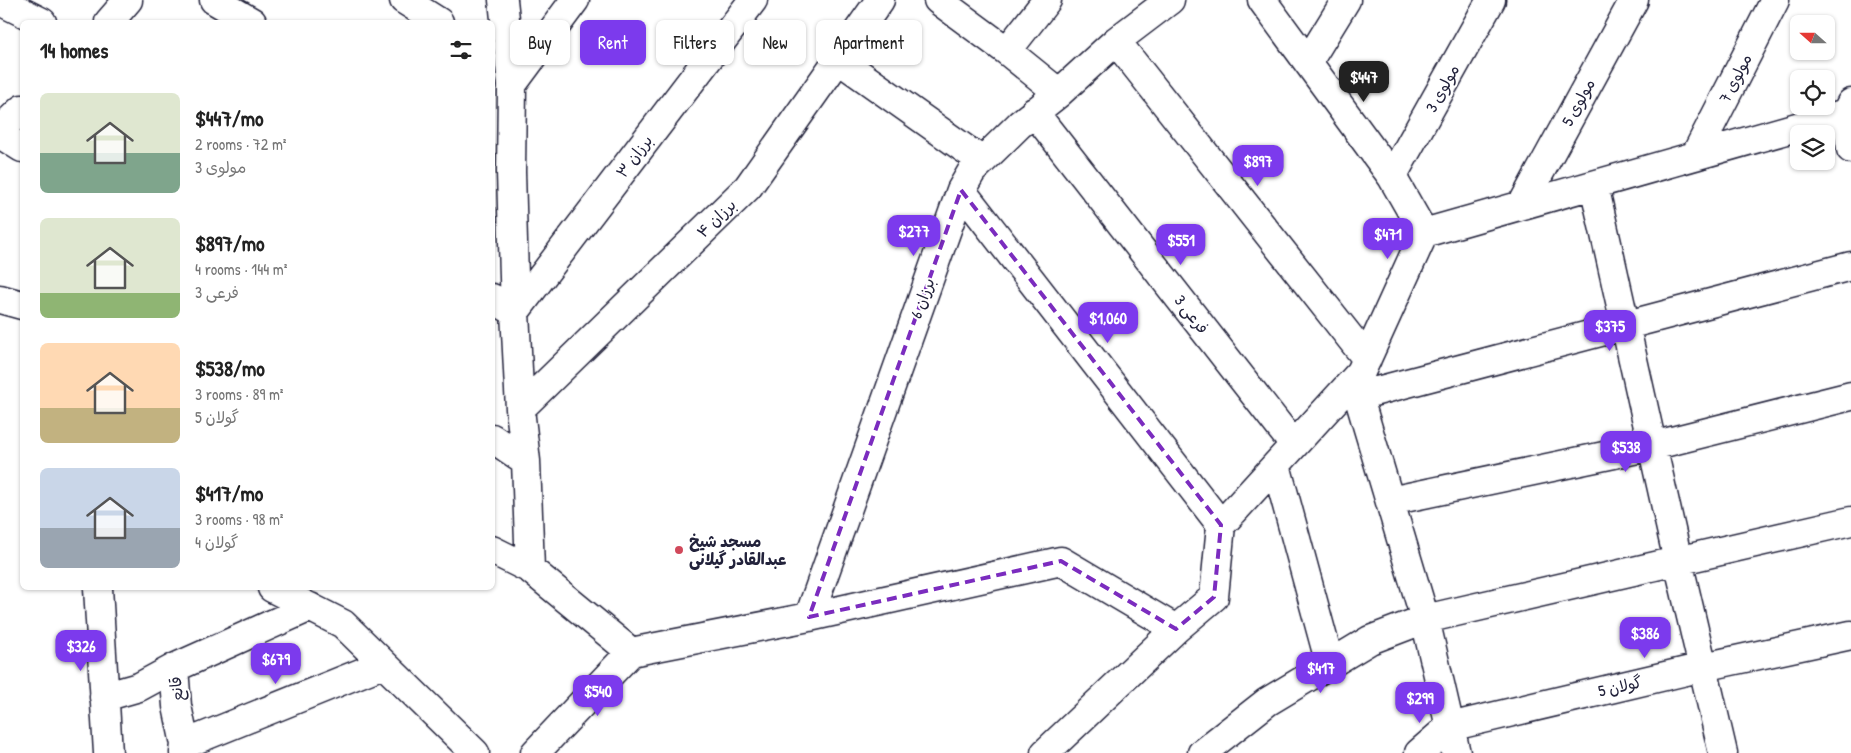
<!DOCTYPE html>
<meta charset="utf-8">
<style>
body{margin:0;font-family:"Patrick Hand","Playpen Sans Arabic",sans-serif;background:#f2f2f2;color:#222;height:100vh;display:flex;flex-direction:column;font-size:19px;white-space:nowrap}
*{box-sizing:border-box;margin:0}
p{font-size:16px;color:#767676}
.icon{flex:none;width:28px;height:28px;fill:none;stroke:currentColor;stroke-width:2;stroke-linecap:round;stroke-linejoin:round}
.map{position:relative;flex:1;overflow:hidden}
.side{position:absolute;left:20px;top:20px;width:475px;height:570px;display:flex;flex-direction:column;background:#fff;border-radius:8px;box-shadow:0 1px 4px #0004}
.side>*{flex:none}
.hud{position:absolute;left:510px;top:20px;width:475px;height:45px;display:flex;gap:10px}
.needle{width:32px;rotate:291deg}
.fabs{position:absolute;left:1790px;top:15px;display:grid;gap:10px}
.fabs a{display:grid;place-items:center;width:45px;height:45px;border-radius:8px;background:#fff;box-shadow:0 1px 4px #0004;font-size:25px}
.price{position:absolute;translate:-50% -42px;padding:0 11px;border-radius:10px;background:#7c3aed;color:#fff;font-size:16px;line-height:32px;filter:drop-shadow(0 1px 2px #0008)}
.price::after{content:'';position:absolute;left:50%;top:30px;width:15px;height:11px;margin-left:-8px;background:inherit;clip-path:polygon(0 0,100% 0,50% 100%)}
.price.current{background:#222;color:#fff}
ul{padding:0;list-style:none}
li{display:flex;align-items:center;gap:15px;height:125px;padding:0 20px}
li span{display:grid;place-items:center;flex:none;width:140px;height:100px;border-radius:8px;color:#555}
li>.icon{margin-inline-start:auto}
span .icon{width:60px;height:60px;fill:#fffc;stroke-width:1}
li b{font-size:21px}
h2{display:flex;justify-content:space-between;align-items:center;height:60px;padding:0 20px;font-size:21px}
.pill{padding:0 18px;border-radius:8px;background:#fff;box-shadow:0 1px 4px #0004;font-size:18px;line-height:45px}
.pill.current{background:#7c3aed;color:#fff}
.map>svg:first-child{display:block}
</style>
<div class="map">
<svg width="1851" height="753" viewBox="0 0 1851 753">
<rect width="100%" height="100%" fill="#fff"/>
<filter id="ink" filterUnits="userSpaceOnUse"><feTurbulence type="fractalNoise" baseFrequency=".02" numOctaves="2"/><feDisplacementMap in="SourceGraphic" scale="10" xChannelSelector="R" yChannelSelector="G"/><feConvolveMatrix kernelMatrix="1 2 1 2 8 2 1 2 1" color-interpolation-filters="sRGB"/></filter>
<g filter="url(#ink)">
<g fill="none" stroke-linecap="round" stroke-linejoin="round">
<defs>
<path id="minor" d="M214 0 252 22
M404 0 439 22
M503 0 512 85 511 172 515 312 520 409 526 461 530 569 631 652 809 617 1061 561 1176 629 1045 753
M938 0 1007 51 1059 93
M1262 0 1392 177 1424 233
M0 1 42 22
M109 22 128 0
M1116 41 1367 359
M1007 51 1047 0
M838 59 982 161
M1308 62 1346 0
M512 85 575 0
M1034 112 1294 445
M1851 112 1846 113 1851 149
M0 130 22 109
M0 134 22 148
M1695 156 1775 0
M1392 177 1491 0
M1594 185 1678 561 1723 753
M961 190 1221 525
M1522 205 1634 0
M492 298 515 312 753 0
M0 299 22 305
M1358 396 1851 266
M520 409 748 187 880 0
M492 438 526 461
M1276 465 1330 664
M1390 501 1652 446 1851 396
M492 550 530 569
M98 588 108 753
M272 588 343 624 475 753
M809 617 961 190 972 171 1020 124 1059 93 1116 41 1170 0
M1176 629 1214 597 1221 525 1361 372
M174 668 310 607
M104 697 139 687 174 668 177 706 185 744 184 753
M185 744 383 664
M535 753 631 652
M1202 753 1267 702 1370 640 1425 619 1851 521
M1419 753 1449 727 1703 667 1851 635
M1456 753 1425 619 1355 385 1424 233 1846 113 1851 103"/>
</defs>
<use href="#minor" stroke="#22223b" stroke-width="31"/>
<use href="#minor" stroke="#fff" stroke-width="28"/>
</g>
</g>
<path fill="none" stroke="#7b2cbf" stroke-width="4" stroke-dasharray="10 6" stroke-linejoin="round" d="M961 190 1221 525 1214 597 1176 629 1061 561 809 617Z"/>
<circle fill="#d1495b" stroke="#fff" stroke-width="2" cx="679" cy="550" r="5"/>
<g text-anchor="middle" stroke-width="4" stroke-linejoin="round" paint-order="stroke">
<g font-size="16" fill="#22223b" stroke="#fff">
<text transform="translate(1735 78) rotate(-63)" y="6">مولوی 7</text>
<text transform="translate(1442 88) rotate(-61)" y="6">مولوی 3</text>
<text transform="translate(1578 102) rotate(-61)" y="6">مولوی 5</text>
<text transform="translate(634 156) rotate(-53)" y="6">برزان ۳</text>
<text transform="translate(716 218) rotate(-44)" y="6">برزان ۴</text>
<text transform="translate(922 298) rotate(-70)" y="6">برزان 6</text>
<text transform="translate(1192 314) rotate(52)" y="6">فرعی 3</text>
<text transform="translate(1620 686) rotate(-13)" y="6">گولان 5</text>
<text transform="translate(176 689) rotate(-96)" y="6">قانع</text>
</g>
<g font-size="16" font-weight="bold" fill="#22223b" stroke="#fff" text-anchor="start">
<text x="689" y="547">مسجد شیخ<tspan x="689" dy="18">عبدالقادر گیلانی</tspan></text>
</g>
</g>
</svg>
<div class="fabs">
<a><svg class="needle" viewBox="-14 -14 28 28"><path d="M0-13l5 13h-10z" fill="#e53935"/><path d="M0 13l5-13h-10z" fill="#767676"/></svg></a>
<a><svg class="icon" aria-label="locate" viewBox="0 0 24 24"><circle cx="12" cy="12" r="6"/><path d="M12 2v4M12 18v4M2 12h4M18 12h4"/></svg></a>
<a><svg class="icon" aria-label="layers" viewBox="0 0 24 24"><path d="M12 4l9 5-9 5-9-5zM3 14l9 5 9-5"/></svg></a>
</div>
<b class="price current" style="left:1364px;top:103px">$447</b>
<b class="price" style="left:1258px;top:187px">$897</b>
<b class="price" style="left:914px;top:257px">$277</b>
<b class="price" style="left:1388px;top:260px">$471</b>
<b class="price" style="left:1181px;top:266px">$551</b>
<b class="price" style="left:1108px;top:344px">$1,060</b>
<b class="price" style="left:1610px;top:352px">$375</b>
<b class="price" style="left:1626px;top:473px">$538</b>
<b class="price" style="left:1645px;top:659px">$386</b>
<b class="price" style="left:81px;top:672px">$326</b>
<b class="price" style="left:276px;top:685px">$679</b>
<b class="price" style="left:1321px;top:694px">$417</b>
<b class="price" style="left:598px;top:717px">$540</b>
<b class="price" style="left:1420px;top:724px">$299</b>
<div class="hud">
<a class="pill">Buy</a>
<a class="pill current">Rent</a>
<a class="pill">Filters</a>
<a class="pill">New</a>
<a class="pill">Apartment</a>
</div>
<section class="side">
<h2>14 homes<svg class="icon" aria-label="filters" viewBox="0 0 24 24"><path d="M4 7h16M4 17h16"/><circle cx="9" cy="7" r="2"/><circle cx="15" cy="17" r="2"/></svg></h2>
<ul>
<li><span style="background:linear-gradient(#dfe7d0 60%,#7fa58c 0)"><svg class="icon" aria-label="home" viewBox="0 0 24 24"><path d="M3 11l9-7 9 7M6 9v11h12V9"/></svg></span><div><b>$447/mo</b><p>2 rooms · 72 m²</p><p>مولوی 3</p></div></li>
<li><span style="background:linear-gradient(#dfe7d0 75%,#8fb573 0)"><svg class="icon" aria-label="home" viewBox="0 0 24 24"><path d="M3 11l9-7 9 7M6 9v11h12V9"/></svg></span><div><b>$897/mo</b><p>4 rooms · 144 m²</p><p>فرعی 3</p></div></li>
<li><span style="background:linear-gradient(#ffd9b3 65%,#c2b280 0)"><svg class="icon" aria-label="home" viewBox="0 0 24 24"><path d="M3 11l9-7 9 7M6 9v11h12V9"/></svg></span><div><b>$538/mo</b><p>3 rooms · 89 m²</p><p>گولان 5</p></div></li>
<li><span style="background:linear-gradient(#c9d6e8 60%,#9aa5b1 0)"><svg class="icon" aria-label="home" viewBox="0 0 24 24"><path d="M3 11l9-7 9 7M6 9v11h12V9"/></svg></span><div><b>$417/mo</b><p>3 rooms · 98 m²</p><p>گولان 4</p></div></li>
</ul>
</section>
</div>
